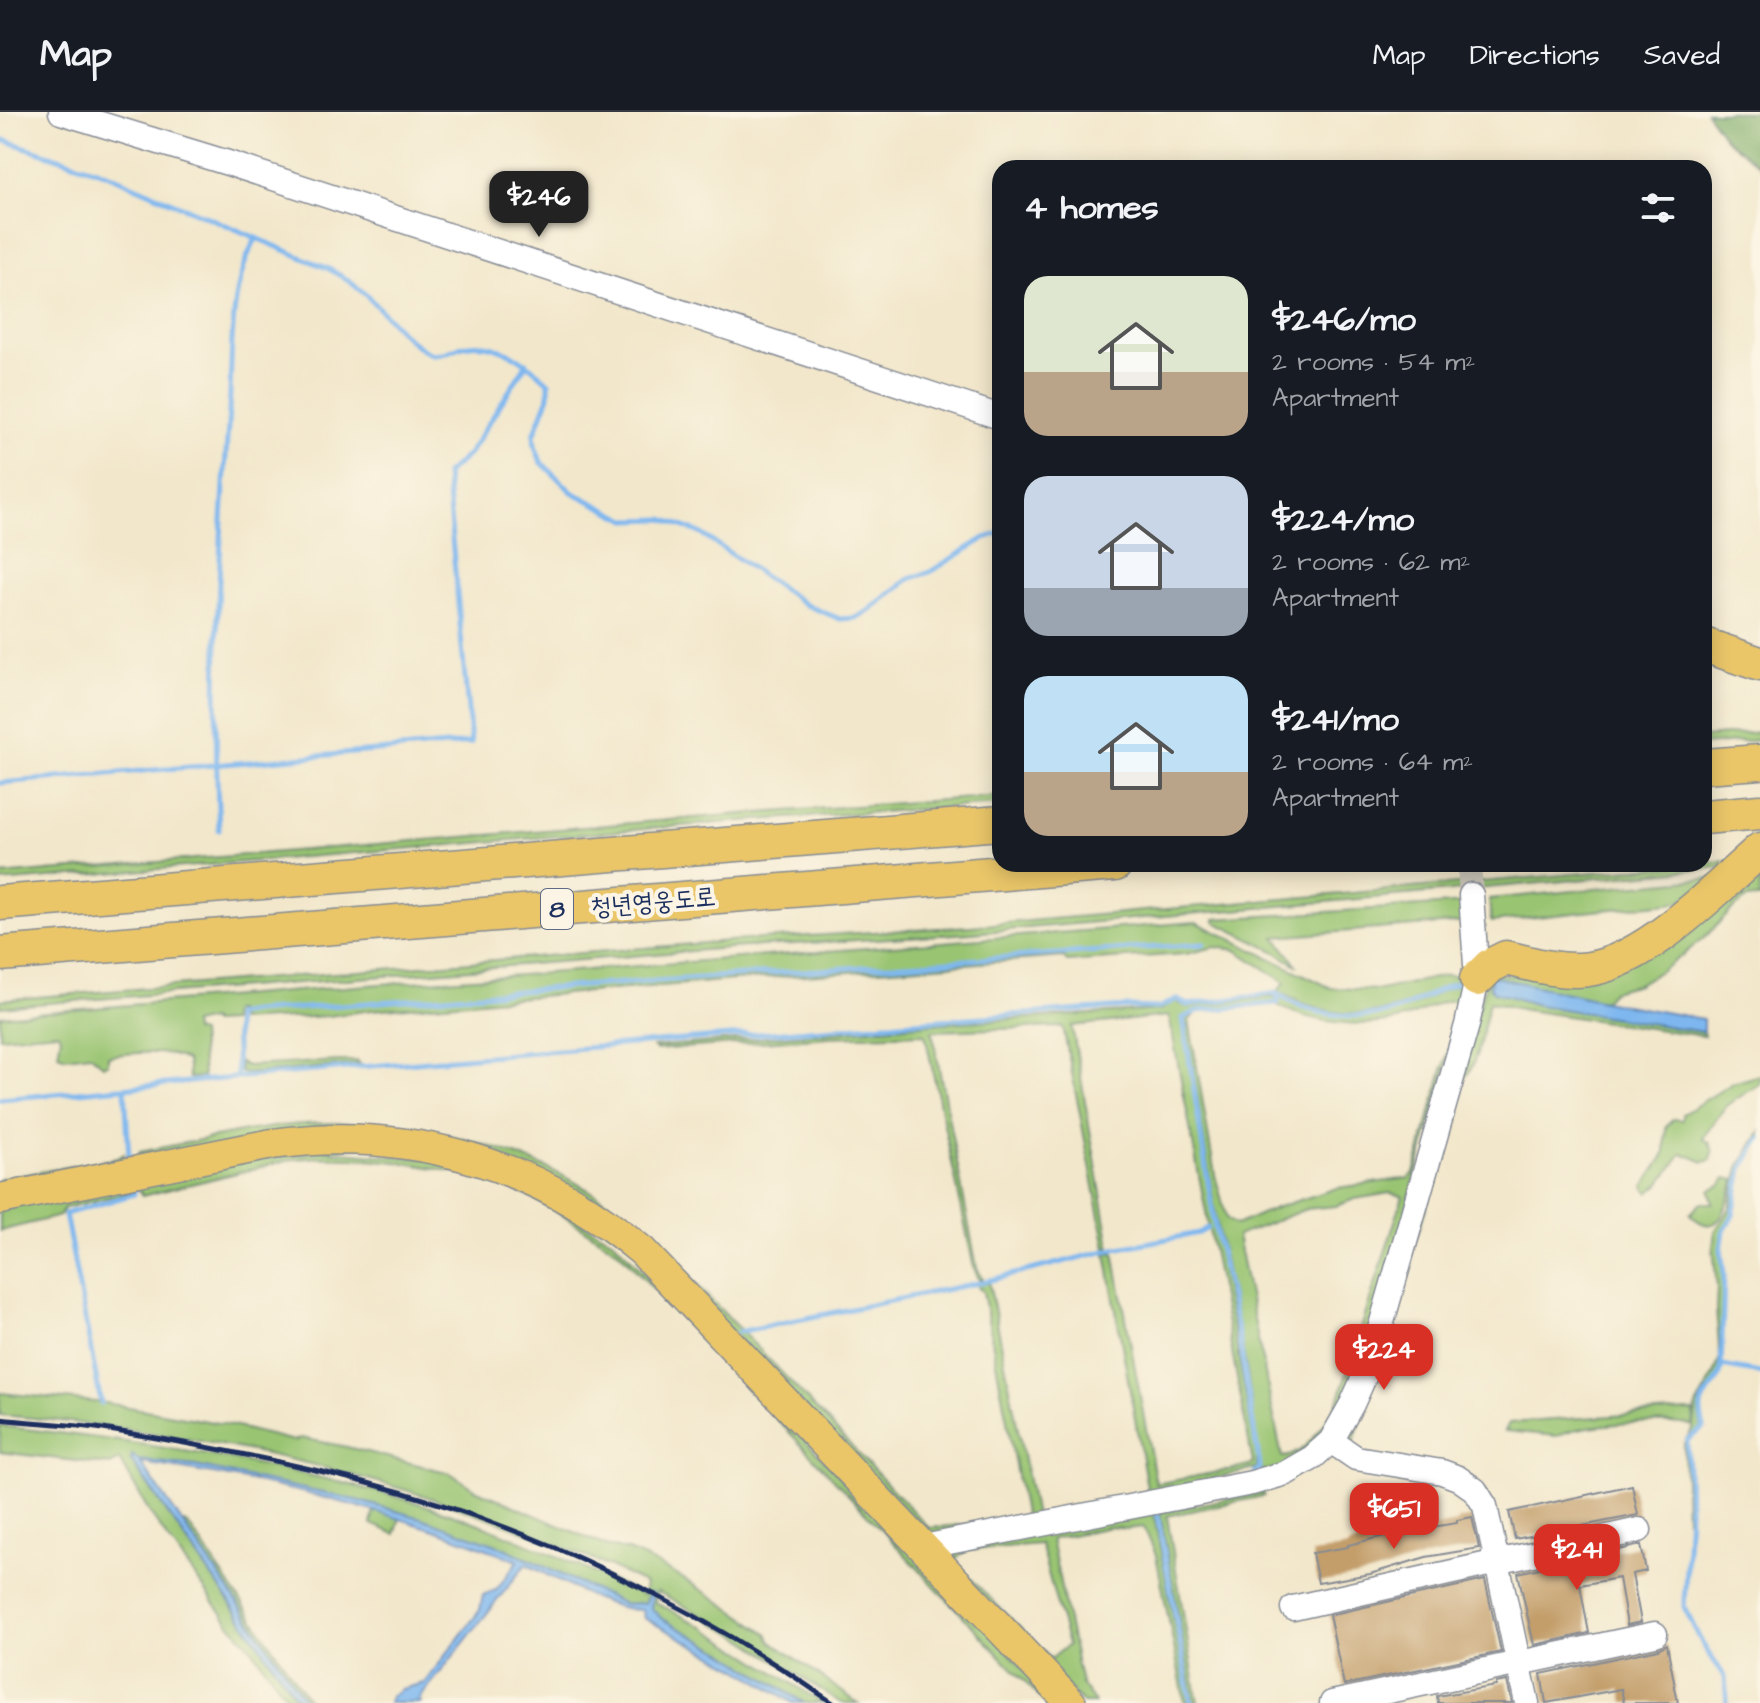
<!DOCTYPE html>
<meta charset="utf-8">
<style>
body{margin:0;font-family:"Architects Daughter","Poor Story",sans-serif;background:#20242c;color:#f1f3f6;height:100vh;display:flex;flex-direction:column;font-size:30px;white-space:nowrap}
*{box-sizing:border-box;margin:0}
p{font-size:26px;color:#9ea1a6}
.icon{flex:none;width:44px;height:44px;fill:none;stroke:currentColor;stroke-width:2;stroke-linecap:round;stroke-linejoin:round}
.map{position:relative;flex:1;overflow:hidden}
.drawer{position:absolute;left:992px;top:48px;width:720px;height:712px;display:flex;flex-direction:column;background:#171b24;border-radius:24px;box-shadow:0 4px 20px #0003}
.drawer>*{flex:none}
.price{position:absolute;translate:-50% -68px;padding:0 18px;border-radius:16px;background:#d93025;color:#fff;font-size:26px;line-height:52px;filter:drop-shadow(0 2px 4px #0008)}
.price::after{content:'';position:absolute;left:50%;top:48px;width:24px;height:18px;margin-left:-12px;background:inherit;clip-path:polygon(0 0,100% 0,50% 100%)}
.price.current{background:#222;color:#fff}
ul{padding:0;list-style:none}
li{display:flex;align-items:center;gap:24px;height:200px;padding:0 32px}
li span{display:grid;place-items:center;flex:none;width:224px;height:160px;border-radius:24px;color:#555}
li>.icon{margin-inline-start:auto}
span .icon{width:96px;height:96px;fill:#fffc;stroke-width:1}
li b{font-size:34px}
h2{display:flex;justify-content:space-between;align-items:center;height:96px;padding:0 32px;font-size:34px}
header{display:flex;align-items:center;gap:48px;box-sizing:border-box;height:112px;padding:0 40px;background:#171b24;border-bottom:2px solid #363941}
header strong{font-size:38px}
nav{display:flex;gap:44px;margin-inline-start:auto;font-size:28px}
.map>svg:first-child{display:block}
</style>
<header>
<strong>Map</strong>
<nav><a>Map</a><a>Directions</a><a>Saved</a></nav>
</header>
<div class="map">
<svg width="1760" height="1591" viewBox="0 0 1760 1591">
<rect width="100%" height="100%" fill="#fcf5e5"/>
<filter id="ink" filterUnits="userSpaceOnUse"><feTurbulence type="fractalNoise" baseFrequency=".0125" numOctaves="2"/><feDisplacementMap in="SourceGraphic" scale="16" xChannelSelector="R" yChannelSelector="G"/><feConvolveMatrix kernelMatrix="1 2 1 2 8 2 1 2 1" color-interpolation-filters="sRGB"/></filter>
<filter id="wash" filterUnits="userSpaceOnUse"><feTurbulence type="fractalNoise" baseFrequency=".006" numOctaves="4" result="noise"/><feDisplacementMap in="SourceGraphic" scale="32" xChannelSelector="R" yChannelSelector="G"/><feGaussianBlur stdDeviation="1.8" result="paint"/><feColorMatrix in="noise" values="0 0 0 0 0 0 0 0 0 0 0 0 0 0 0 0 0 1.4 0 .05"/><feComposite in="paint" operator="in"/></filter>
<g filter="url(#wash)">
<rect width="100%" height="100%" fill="#f2e7cb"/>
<path fill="#99c471" stroke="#5a7a68" stroke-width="2" fill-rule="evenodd" d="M1760 620V628L1704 633V625Z
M1000 684 999 692 743 709 0 770V763L742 702Z
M1724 749 1723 755 972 821 729 836 0 895V888L729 829 971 814Z
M1744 761H1760V786L1746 787 1735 795 1703 827 1668 854 1638 872 1612 879 1603 889 1491 865 1495 880 1538 892 1703 920 1704 924 1525 898 1489 890C1484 910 1478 955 1463 967L1442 1046 1397 1185 1393 1217 1374 1265 1352 1336 1343 1330 1489 862 1557 864Z
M1721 765 1678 790 1491 810 1489 787Z
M1467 791 1466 810 1275 825 1298 854 1274 839 1215 810V807Z
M1196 810 1331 876 1380 878 1447 863 1470 866C1445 870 1428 884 1406 893 1365 909 1315 902 1278 879L1285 870 1236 838 1215 835 1186 842 1067 850 1064 845 734 868 372 898 329 904 239 909 237 899H232L231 910 212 911 211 908 193 912 194 919 200 921 203 965 189 966 187 949C169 937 129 941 108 944V952L103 953 90 942 66 945 58 942 61 924 58 920 0 925V904L380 872 536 862Z
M1471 870 1362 1251 1335 1315 1282 1357 1261 1359 1247 1260 1216 1108 1185 906 1197 900 1189 908 1215 1063 1227 1107 1236 1113 1275 1096 1337 1076 1409 1066 1414 1061 1457 907 1458 888C1439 887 1424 901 1405 906 1369 917 1308 912 1276 892H1279L1278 884C1311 908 1370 911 1407 896 1430 887 1446 872 1471 870ZM1390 1081 1403 1084 1340 1283C1332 1303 1306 1345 1282 1345L1237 1124 1306 1097 1336 1094 1355 1087Z
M1276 884V890L1197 898 1182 905 1213 1110 1257 1344V1356L1039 1409 928 1422 646 1131 423 1026 0 1081V1067L118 1046 124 1042V1047H136L140 1040C203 1028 267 1011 331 1011 425 1010 528 1036 607 1090 648 1118 681 1157 716 1193 788 1266 858 1342 929 1416L1025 1407 983 1180 977 1173 989 1170 1035 1404 1148 1381 1106 1142 1114 1140 1156 1372 1249 1354 1253 1351 1169 904 1072 914 1110 1134 1106 1136 1063 915 932 919 977 1156 983 1167H979L974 1156 925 922 829 925 656 938 653 935 930 912 1160 898 1175 889 1187 895Z
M339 949H357L360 952 246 962 240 960V950L246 954Z
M1760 963V972L1727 993 1705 1023 1703 1027 1709 1030 1713 1039 1711 1048 1704 1050 1682 1041 1660 1072 1649 1081 1644 1074 1665 1042 1666 1015 1673 1007 1683 1008V1002L1733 971Z
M1760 1020V1023L1741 1056 1732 1102 1723 1118 1720 1137 1723 1163 1720 1258C1713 1285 1692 1281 1702 1315L1686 1329V1408L1684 1331 1694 1315 1696 1294 1714 1263 1720 1245 1716 1198 1717 1176 1713 1135 1715 1119 1730 1096 1739 1055Z
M302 1037 427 1047 521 1076 615 1130 1057 1591H1045L618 1139C592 1123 567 1105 540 1090 478 1056 364 1041 294 1047L142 1084 140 1078 133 1075 130 1080 64 1096 60 1104 0 1119V1096Z
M1726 1066 1735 1068C1727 1089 1721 1133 1690 1102L1701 1091H1713L1710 1078 1722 1072Z
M0 1281 106 1291 224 1312 294 1329 301 1326 347 1335 450 1361 475 1377 609 1435C641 1434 737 1501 767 1521L770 1528 858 1591H841L737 1523 657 1479 655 1490 705 1516 823 1591H804L723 1540 662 1507 651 1496 652 1481 650 1480 644 1491 624 1492 502 1435 390 1397 195 1354 131 1349 300 1591H291L248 1532 232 1515 151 1403 120 1348 110 1353 0 1340V1314C141 1330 281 1351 418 1391 495 1414 569 1450 643 1483L645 1472C613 1454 578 1442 545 1428 372 1356 186 1319 0 1303Z
M1686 1299 1694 1300 1693 1314C1668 1307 1579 1311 1557 1324L1505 1319 1509 1311Z
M1263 1380 1264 1384 1167 1404 1198 1591H1194L1160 1400Z
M371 1398 400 1406 395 1422 371 1412 374 1400Z
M1153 1398 1189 1591H1185L1156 1443 1144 1415 1127 1417 1110 1415 1051 1427 1081 1572 1095 1591H1083L948 1448 951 1438ZM1040 1432 1068 1533 1051 1547 956 1452 955 1447 968 1438Z
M182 1410 188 1412 311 1591H307Z"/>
<path fill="#7aaa63" stroke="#4a6c60" stroke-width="2" d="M1706 0H1760V54L1725 26Z"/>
<path fill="#7eb7ef" stroke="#4c73a6" stroke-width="2" d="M1491 864 1603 889 1703 907V920L1538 893 1494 880 1490 875Z
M132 1343 138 1348 195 1354 356 1388 421 1406 502 1435 624 1492 644 1491 650 1480 653 1481 651 1496 662 1507 723 1540 804 1591H793L739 1557 644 1506 642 1498C604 1498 560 1468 526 1452L424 1581 419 1588 421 1591H388L391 1584 401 1577 424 1571 480 1498 483 1483 496 1478 518 1449C398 1400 270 1368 141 1351L307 1591H300L131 1348Z"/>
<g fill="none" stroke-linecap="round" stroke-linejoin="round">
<path stroke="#7eb7ef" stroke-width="5" d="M0 27 102 60 329 157C344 165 357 174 369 186 384 200 413 238 433 242 443 244 453 237 463 234 496 226 527 250 549 271V284L534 323 535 334 541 350 572 380 627 408 664 407 700 421 806 493 840 507 855 506 867 500 909 467 930 460 985 426 1000 421
M996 592 1000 591
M0 671 471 631 446 362 468 343 527 251
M219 718C212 579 219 438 229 299 233 243 227 177 256 127
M237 965 235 903 253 900 582 874 1204 832
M125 976 129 1046
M0 987C375 953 751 920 1127 895L1158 896 1177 887 1187 893 1277 881C1310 906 1371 911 1408 894 1428 885 1443 873 1465 869
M738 1220 983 1170 1114 1137 1199 1121 1208 1116
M1722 1254 1760 1261
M101 1291 65 1102 134 1082V1076
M1255 1360 1260 1356 1259 1348 1239 1227 1215 1115 1183 906 1197 899 1278 891 1277 881
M1157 1401 1191 1591
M1727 1591 1725 1565 1703 1533 1684 1495 1689 1398 1687 1328 1704 1315C1693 1279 1713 1287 1721 1259L1724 1163 1721 1137 1724 1119 1733 1103 1742 1057 1760 1026"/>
</g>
<g id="blocks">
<path fill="#c39e6b" d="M1632 1373 1638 1403 1515 1427 1509 1400Z
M1472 1405 1479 1436 1426 1445 1370 1462 1318 1471 1312 1441 1348 1435V1433L1401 1420 1457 1411V1408Z
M1641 1433 1646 1459 1632 1462 1641 1510 1627 1513 1619 1466 1580 1473 1589 1521 1534 1533 1518 1461Z
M1485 1468 1501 1540 1344 1573 1329 1503Z
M1667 1532 1678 1591H1624L1621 1577 1546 1591 1541 1562 1658 1537Z
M1507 1569 1512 1591H1438L1437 1584 1496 1574V1571Z"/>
</g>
</g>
<g filter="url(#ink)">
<use href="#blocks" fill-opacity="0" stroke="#868b94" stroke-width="2"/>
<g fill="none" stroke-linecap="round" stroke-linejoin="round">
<path stroke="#c7c2b5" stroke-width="24" stroke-dasharray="24 12" stroke-linecap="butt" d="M1469 752 1471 783"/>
<defs>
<path id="minor" d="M61 0 228 51 1000 305
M1331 1329 1356 1346 1442 1360 1458 1366 1475 1378 1485 1394 1527 1591
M923 1435 1252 1371 1286 1361 1312 1346 1331 1329 1352 1292 1370 1252 1467 913 1477 867 1471 783
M1293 1496 1639 1418
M1332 1591 1655 1522"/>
<path id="major" d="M0 1087 272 1032C407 1013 538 1051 642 1139L1071 1591"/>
<path id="highway" d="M1704 533 1760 552
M1704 654 1760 650
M1704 705 1760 700
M0 791 1000 711
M0 842 1115 752
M1477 867 1490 854 1506 846C1529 851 1554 859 1578 858 1641 857 1715 777 1760 738"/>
</defs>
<use href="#minor" stroke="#868b94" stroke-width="27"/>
<use href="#major" stroke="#868b94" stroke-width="33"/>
<use href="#highway" stroke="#868b94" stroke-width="37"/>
<use href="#minor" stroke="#fff" stroke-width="24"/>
<use href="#major" stroke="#eac669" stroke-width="30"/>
<use href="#highway" stroke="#eac669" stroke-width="34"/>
<path stroke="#1b2f5e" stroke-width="5" d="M0 1307C34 1311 69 1312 103 1317 190 1331 279 1348 364 1370 531 1413 692 1492 833 1591"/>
</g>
</g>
<g text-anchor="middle" stroke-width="8" stroke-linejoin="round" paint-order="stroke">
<rect fill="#fcf5e5" stroke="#5e6a86" stroke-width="2" x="541" y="777" width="32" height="40" rx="6"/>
<g font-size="24" font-weight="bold" fill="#1b2f5e">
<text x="557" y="805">8</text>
</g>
<g font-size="26" fill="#1b2f5e" stroke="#fcf5e5">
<text transform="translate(653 789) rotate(-5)" y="9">청년영웅도로</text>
</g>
</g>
</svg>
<b class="price current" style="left:539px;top:127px">$246</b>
<b class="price" style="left:1384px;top:1280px">$224</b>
<b class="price" style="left:1394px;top:1439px">$651</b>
<b class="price" style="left:1577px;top:1480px">$241</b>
<section class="drawer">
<h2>4 homes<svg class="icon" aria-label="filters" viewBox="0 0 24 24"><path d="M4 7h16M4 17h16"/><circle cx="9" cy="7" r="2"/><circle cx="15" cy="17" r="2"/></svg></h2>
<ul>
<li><span style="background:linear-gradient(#dfe7d0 60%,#b9a48a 0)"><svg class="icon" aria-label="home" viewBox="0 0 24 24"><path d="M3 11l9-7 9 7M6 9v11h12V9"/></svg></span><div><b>$246/mo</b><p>2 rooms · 54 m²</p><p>Apartment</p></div></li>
<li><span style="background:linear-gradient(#c9d6e8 70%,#9aa5b1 0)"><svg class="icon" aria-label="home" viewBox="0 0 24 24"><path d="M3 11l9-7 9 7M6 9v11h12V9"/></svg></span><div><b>$224/mo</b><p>2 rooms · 62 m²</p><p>Apartment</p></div></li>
<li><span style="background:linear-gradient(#bfe0f5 60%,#b9a48a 0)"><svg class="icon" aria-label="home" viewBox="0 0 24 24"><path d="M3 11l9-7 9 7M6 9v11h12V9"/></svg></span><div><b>$241/mo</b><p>2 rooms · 64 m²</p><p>Apartment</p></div></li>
</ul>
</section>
</div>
